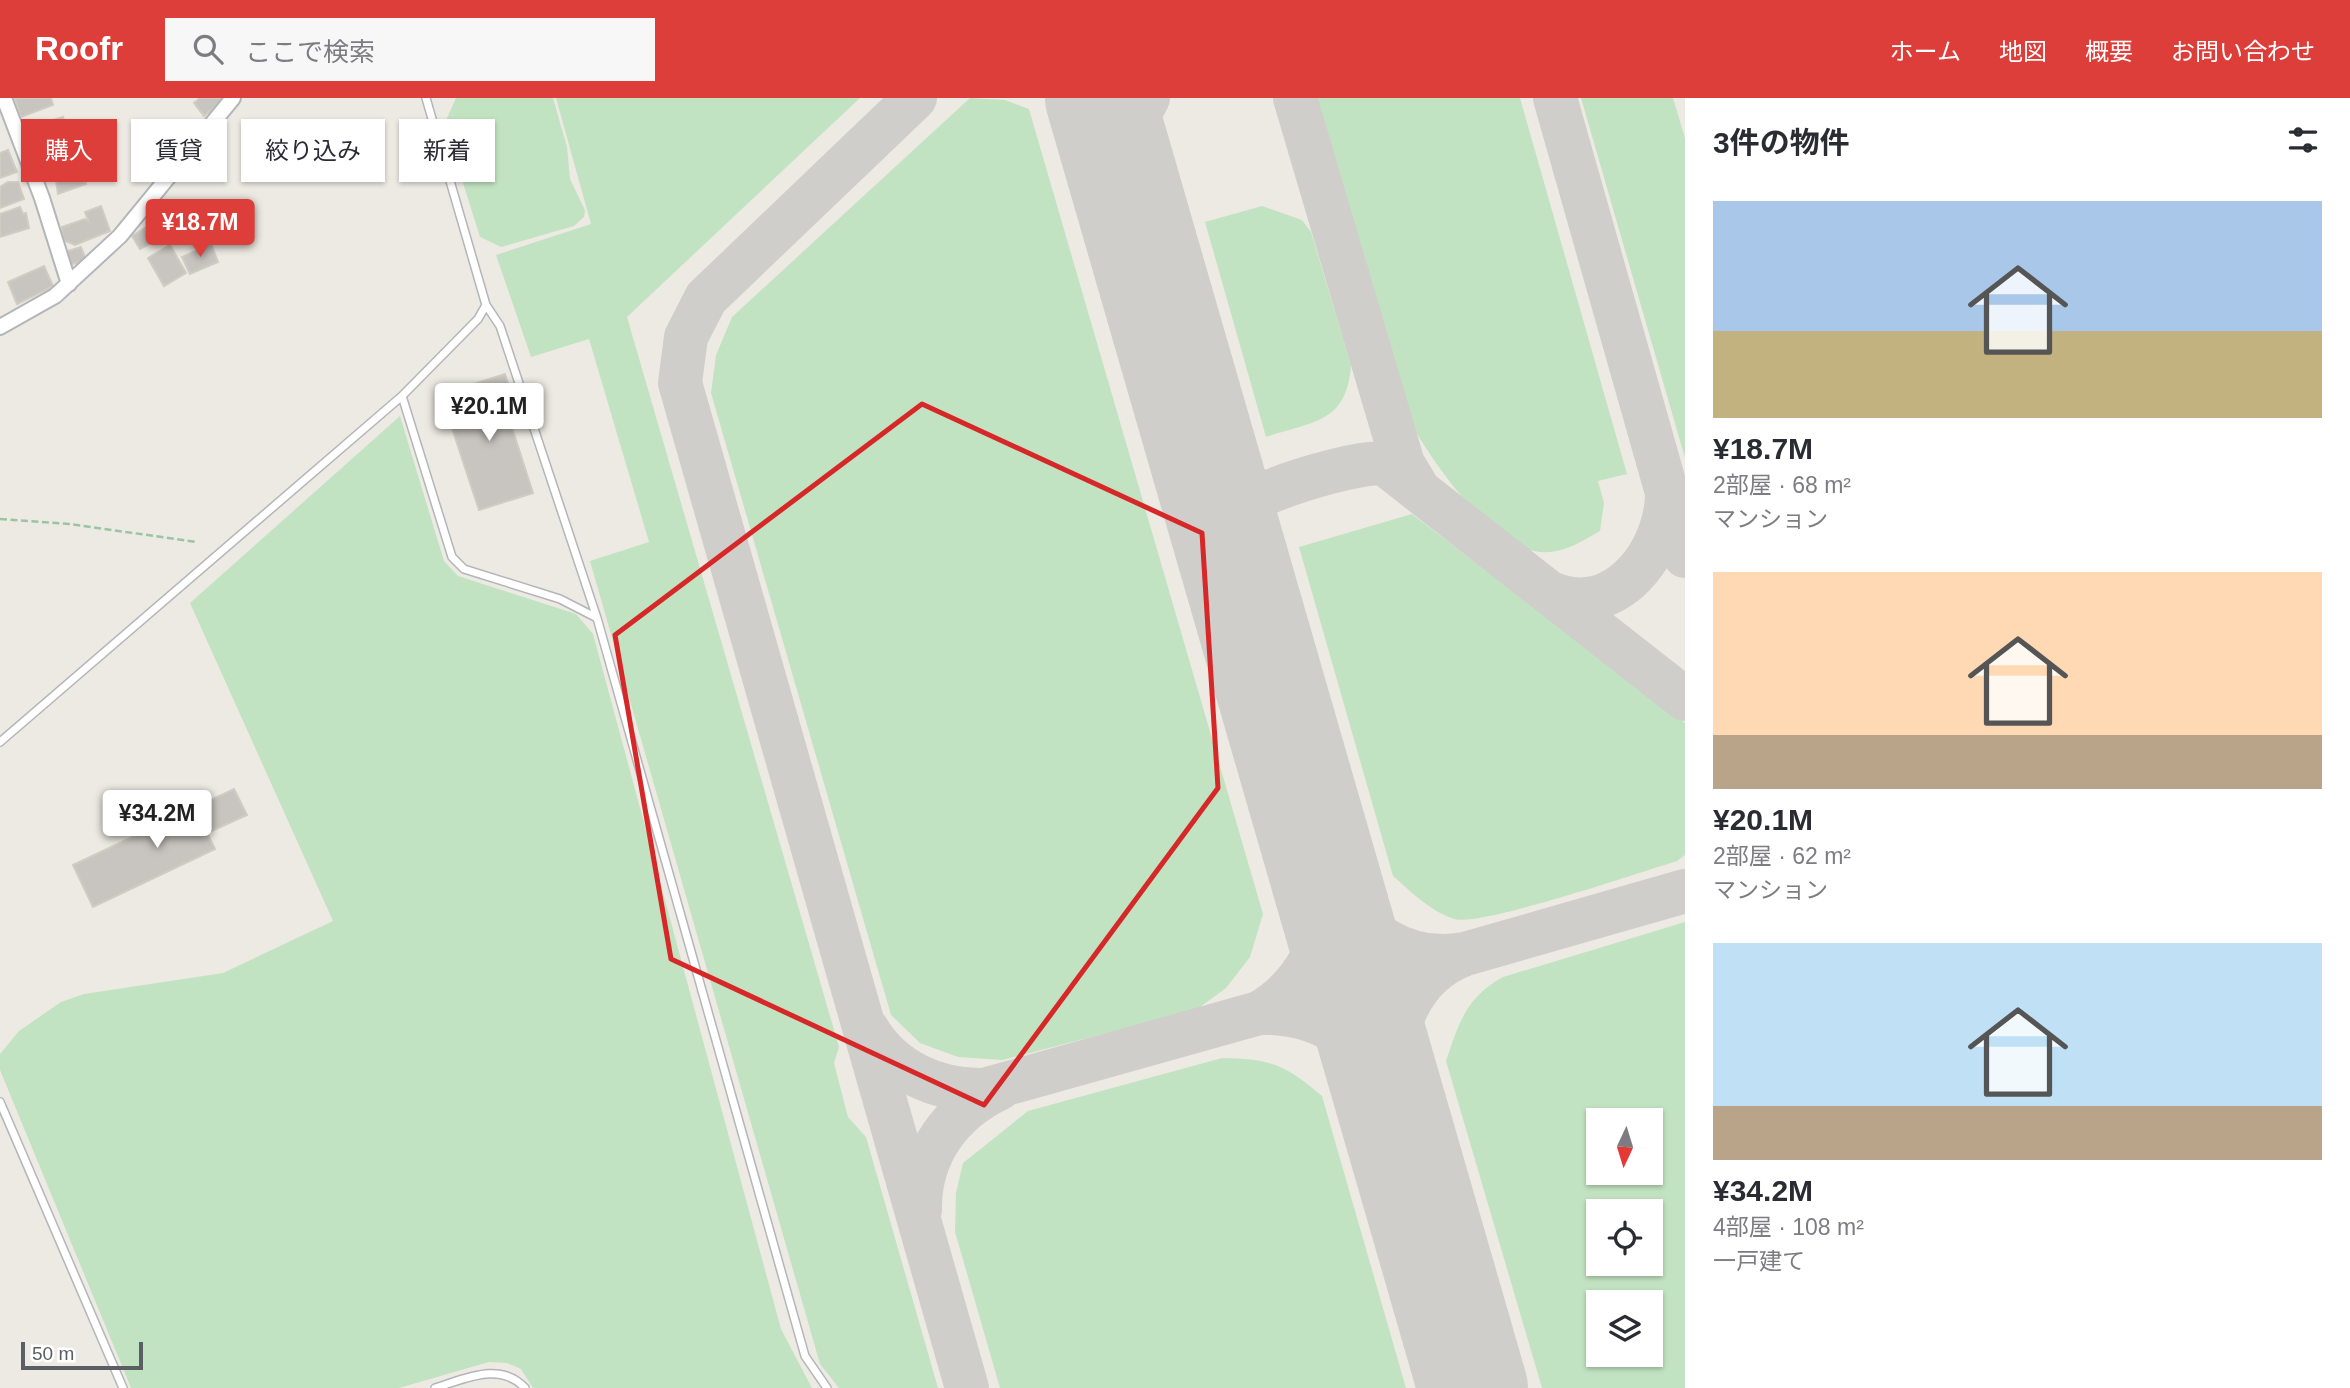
<!DOCTYPE html>
<html lang="ja">
<meta charset="utf-8">
<style>
body{margin:0;font-family:Arial,"Noto Sans JP",sans-serif;background:#f7f7f7;color:#2b2b33;height:100vh;display:flex;flex-direction:column;font-size:26px;white-space:nowrap}
*{box-sizing:border-box;margin:0}
p{font-size:23px;color:#7c7c81}
.icon{flex:none;width:38px;height:38px;fill:none;stroke:currentColor;stroke-width:2;stroke-linecap:round;stroke-linejoin:round}
.map{position:relative;flex:1;overflow:hidden}
.drawer{display:flex;flex-direction:column;background:#fff;width:665px}
.drawer>*{flex:none}
.banner{position:absolute;left:21px;top:21px;width:665px;height:63px;display:flex;gap:14px}
.needle{width:46px;rotate:184deg}
.tools{position:absolute;left:1586px;top:1010px;display:grid;gap:14px}
.tools a{display:grid;place-items:center;width:77px;height:77px;border-radius:0px;background:#fff;box-shadow:0 2px 5px #0004;font-size:35px}
.scale{position:absolute;left:21px;bottom:18px;width:122px;box-sizing:border-box;padding-left:7px;border:4px solid #5b5f63;border-top:0;font-size:19px;line-height:24px;white-space:nowrap;color:#5b5f63;-webkit-text-stroke:5px #fff;paint-order:stroke}
.price{position:absolute;translate:-50% -60px;padding:0 16px;border-radius:7px;background:#fff;color:#222;font-size:23px;line-height:46px;filter:drop-shadow(0 2px 4px #0008)}
.price::after{content:'';position:absolute;left:50%;top:42px;width:21px;height:16px;margin-left:-10px;background:inherit;clip-path:polygon(0 0,100% 0,50% 100%)}
.price.on{background:#dd3e39;color:#fff}
ul{padding:0;list-style:none}
li{display:grid;align-content:center;gap:14px;height:371px;padding:0 28px}
li span{display:grid;place-items:center;height:217px;border-radius:0px;color:#555}
li>.icon{margin-inline-start:auto}
span .icon{width:126px;height:126px;fill:#fffc;stroke-width:1}
li b{font-size:30px}
h2{display:flex;justify-content:space-between;align-items:center;height:84px;padding:0 28px;font-size:30px}
.pill{padding:0 24px;border-radius:0px;background:#fff;box-shadow:0 2px 5px #0004;font-size:24px;line-height:63px}
.pill.on{background:#dd3e39;color:#fff}
header{display:flex;align-items:center;gap:42px;box-sizing:border-box;height:98px;padding:0 35px;background:#dd3e39;color:#fff}
header strong{font-size:33px}
nav{display:flex;gap:38px;margin-inline-start:auto;font-size:24px}
.search{width:490px;height:63px;background:#f7f7f7;display:flex;align-items:center;gap:18px;box-sizing:border-box;padding:0 24px;border-radius:0px;color:#7c7c81;font-size:26px}
main{display:flex;flex:1;min-height:0}
.map>svg:first-child{display:block}
</style>
<header>
<strong>Roofr</strong>
<div class="search"><svg class="icon" aria-label="search" viewBox="0 0 24 24"><circle cx="10" cy="10" r="6"/><path d="M15 15l6 6"/></svg>ここで検索</div>
<nav><a>ホーム</a><a>地図</a><a>概要</a><a>お問い合わせ</a></nav>
</header>
<main>
<div class="map">
<svg width="1685" height="1290" viewBox="0 0 1685 1290">
<rect width="100%" height="100%" fill="#edeae3"/>
<path fill="#c2e3c1" fill-rule="evenodd" d="M456 0H553L567 49 570 81 585 112 584 119 574 128 501 149 480 139 447 34V20Z
M556 0H860L627 219 839 949 834 965 848 1019 866 1039 938 1290H839L820 1266 590 463 649 444 589 241 531 259 496 157 591 126Z
M970 0 1005 2 1029 11 1263 816 1250 859 1226 890 1196 912 1002 962 958 959 920 945 891 917 711 295 716 257 732 219Z
M1315 0H1520L1627 376 1598 383 1604 405 1600 433C1581 444 1558 459 1534 453 1486 441 1433 365 1409 322Z
M1581 0H1673L1685 40V360Z
M1262 108 1302 122 1311 134 1351 267C1347 325 1314 323 1266 339L1205 124Z
M400 318 444 463 458 478 576 516 593 536 781 1231 812 1290H533L521 1271 507 1265 489 1264 399 1290H131L0 972V956L19 933 61 904 84 896 223 875 333 823 190 505Z
M1412 416 1685 625V757L1677 763C1641 774 1480 829 1454 821 1430 813 1411 794 1393 778L1299 449Z
M1685 824V1290H1542L1446 963C1459 925 1466 899 1503 879ZM1598 1022H1650V1074H1598ZM1598 1113H1650V1166H1598ZM1598 1204H1650V1256H1598Z
M1222 960C1271 961 1284 966 1322 998L1406 1290H1000L955 1134 956 1095 963 1065 1028 1013Z"/>
<g fill="none" stroke-linecap="round" stroke-linejoin="round">
<path stroke="#cfcecb" stroke-width="44" d="M915 0 706 200 686 239 680 285 967 1290
M1094 0 1102 8
M1295 0 1403 366 1417 389
M1555 0 1685 458
M1125 85 1131 32 1148 0
M1206 365C1221 389 1243 398 1271 393
M1229 446C1232 430 1237 415 1251 404 1269 389 1364 361 1385 366L1685 601
M1553 496C1616 521 1667 454 1667 395
M1327 783C1361 832 1403 867 1465 856L1685 793
M1259 915C1305 889 1332 836 1327 783
M867 931C892 973 937 993 984 992L1259 915C1318 913 1364 942 1388 996
M1388 996C1392 938 1405 878 1465 856
M920 1112C919 1056 951 1013 1000 990"/>
<path stroke="#cfcecb" stroke-width="110" d="M1100 0 1473 1290"/>
</g>
<path fill="#c8c5c0" stroke="#d1ccc2" stroke-width="2" d="M15 0H51L53 7 21 19Z
M200 0H225L204 18 194 5Z
M63 19 68 36 46 43 40 26Z
M41 31 45 44 36 47 31 34Z
M62 44 65 50 69 49 73 61 51 70 44 50Z
M8 52 17 74 0 80V55Z
M79 67 86 86 58 96 55 75Z
M8 84H18L24 101 0 110V89Z
M101 108 110 133 75 147 63 142 62 129 85 121 89 124 85 114Z
M20 109 23 116 26 115 29 130 0 139V116Z
M145 130 153 144 140 151 132 138Z
M211 146 218 164 190 176 182 159Z
M170 147 186 175 164 188 148 160Z
M81 149 86 162 69 167 65 154Z
M44 168 53 188 17 206 8 184Z
M505 276 514 305 505 308 533 395 479 412 450 324 458 322 449 294Z
M234 691 247 717 207 735 215 751 93 809 73 767Z"/>
<g fill="none" stroke-linecap="round" stroke-linejoin="round">
<defs>
<path id="lane" d="M426 0 486 207 500 228 597 520 805 1258 827 1290
M402 298 452 459 464 471 560 501 597 520
M0 644 402 298 478 221 486 207
M0 1004 123 1290
M435 1290C465 1281 500 1263 525 1290"/>
<path id="street" d="M4 0 42 100 69 186
M0 229 55 198 120 138 233 0"/>
</defs>
<use href="#lane" stroke="#b3b6b9" stroke-width="10"/>
<use href="#street" stroke="#b3b6b9" stroke-width="18"/>
<path stroke="#9bc4a4" stroke-width="2.5" stroke-dasharray="7 3.5" stroke-linecap="butt" d="M0 421 69 426 197 444"/>
<use href="#lane" stroke="#fff" stroke-width="7"/>
<use href="#street" stroke="#fff" stroke-width="14"/>
</g>
<path fill="none" stroke="#d62828" stroke-width="5" stroke-linejoin="round" d="M922 306 1202 435 1218 690 984 1007 671 861 615 537Z"/>
</svg>
<div class="tools">
<a><svg class="needle" viewBox="-14 -14 28 28"><path d="M0-13l5 13h-10z" fill="#e53935"/><path d="M0 13l5-13h-10z" fill="#7c7c81"/></svg></a>
<a><svg class="icon" aria-label="locate" viewBox="0 0 24 24"><circle cx="12" cy="12" r="6"/><path d="M12 2v4M12 18v4M2 12h4M18 12h4"/></svg></a>
<a><svg class="icon" aria-label="layers" viewBox="0 0 24 24"><path d="M12 4l9 5-9 5-9-5zM3 14l9 5 9-5"/></svg></a>
</div>
<div class="scale">50 m</div>
<b class="price on" style="left:200px;top:161px">¥18.7M</b>
<b class="price" style="left:489px;top:345px">¥20.1M</b>
<b class="price" style="left:157px;top:752px">¥34.2M</b>
<div class="banner">
<a class="pill on">購入</a>
<a class="pill">賃貸</a>
<a class="pill">絞り込み</a>
<a class="pill">新着</a>
</div>
</div>
<section class="drawer">
<h2>3件の物件<svg class="icon" aria-label="filters" viewBox="0 0 24 24"><path d="M4 7h16M4 17h16"/><circle cx="9" cy="7" r="2"/><circle cx="15" cy="17" r="2"/></svg></h2>
<ul>
<li><span style="background:linear-gradient(#a9c7e8 60%,#c2b280 0)"><svg class="icon" aria-label="home" viewBox="0 0 24 24"><path d="M3 11l9-7 9 7M6 9v11h12V9"/></svg></span><div><b>¥18.7M</b><p>2部屋 · 68 m²</p><p>マンション</p></div></li>
<li><span style="background:linear-gradient(#ffd9b3 75%,#b9a48a 0)"><svg class="icon" aria-label="home" viewBox="0 0 24 24"><path d="M3 11l9-7 9 7M6 9v11h12V9"/></svg></span><div><b>¥20.1M</b><p>2部屋 · 62 m²</p><p>マンション</p></div></li>
<li><span style="background:linear-gradient(#bfe0f5 75%,#b9a48a 0)"><svg class="icon" aria-label="home" viewBox="0 0 24 24"><path d="M3 11l9-7 9 7M6 9v11h12V9"/></svg></span><div><b>¥34.2M</b><p>4部屋 · 108 m²</p><p>一戸建て</p></div></li>
</ul>
</section>
</main>
